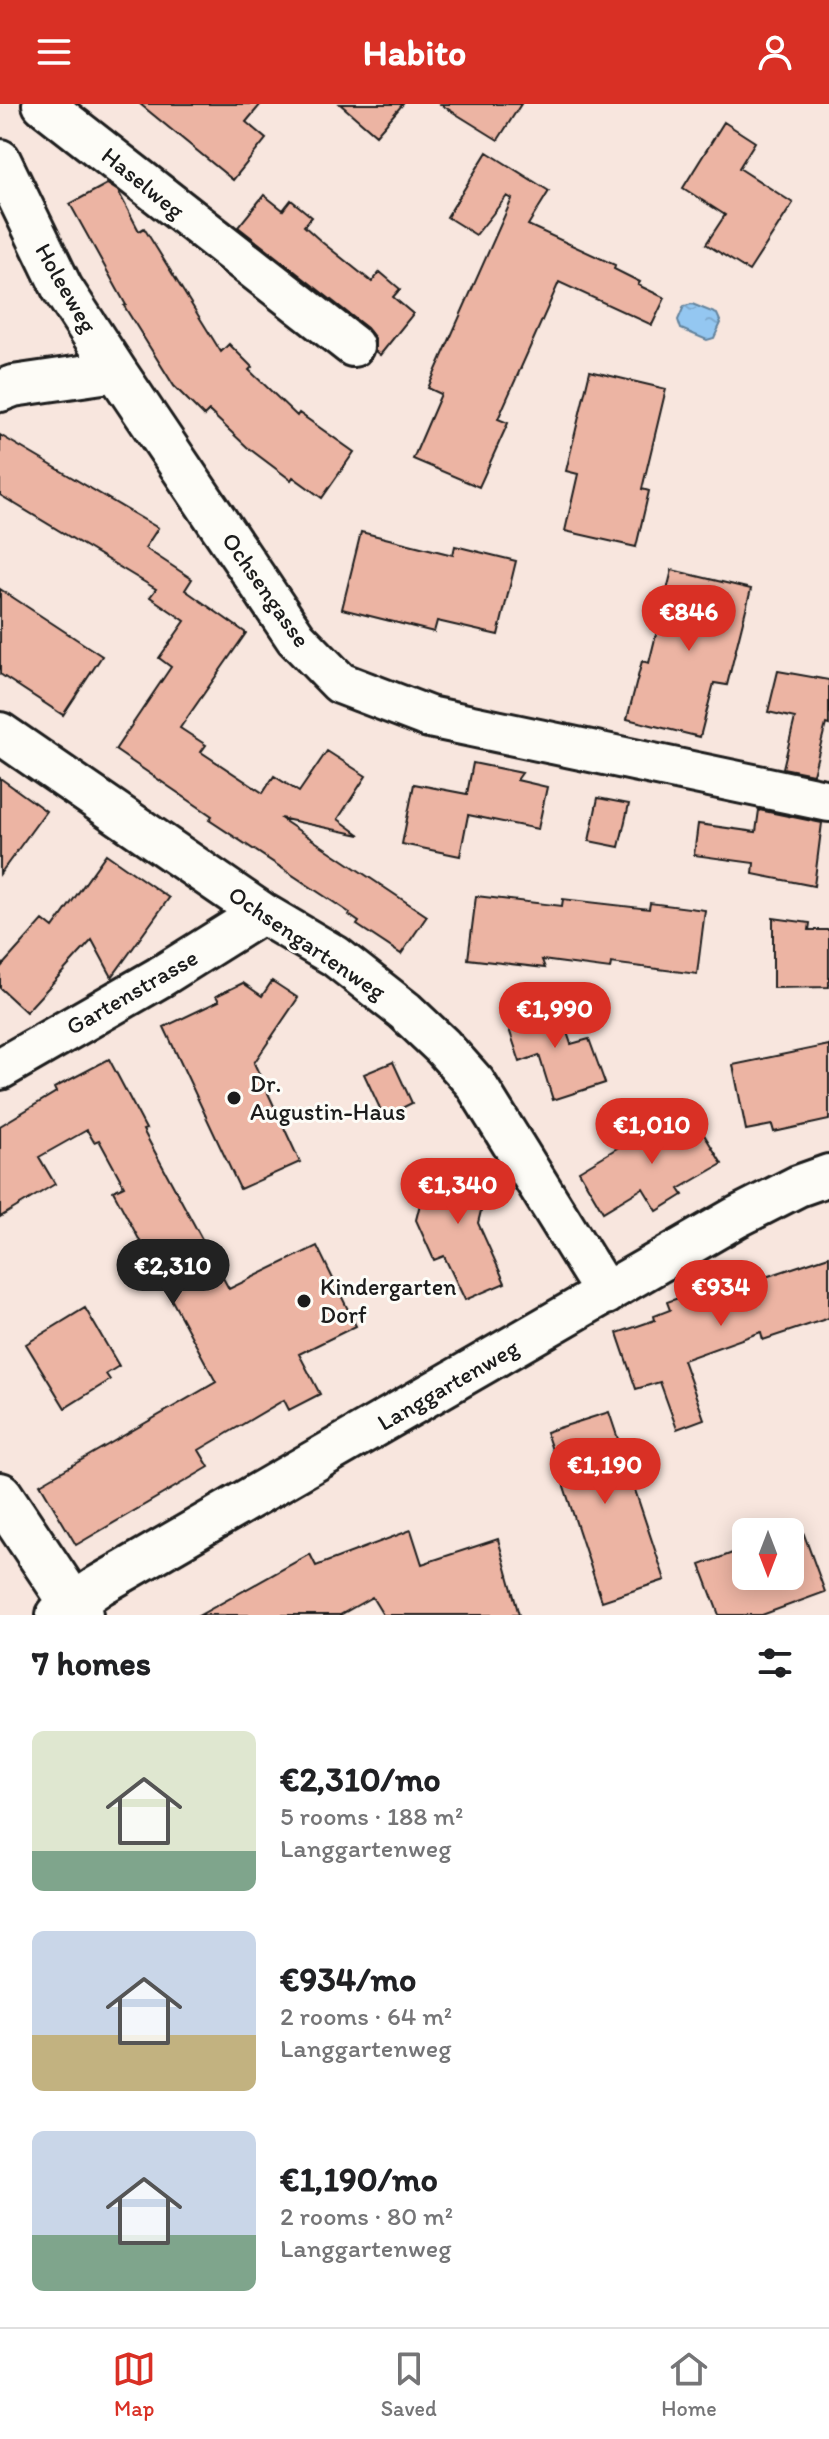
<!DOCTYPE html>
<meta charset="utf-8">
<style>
body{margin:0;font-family:Itim,sans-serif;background:#f2f2f2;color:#202124;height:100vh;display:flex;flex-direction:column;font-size:30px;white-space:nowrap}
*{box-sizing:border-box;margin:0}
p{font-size:26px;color:#757577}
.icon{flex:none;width:44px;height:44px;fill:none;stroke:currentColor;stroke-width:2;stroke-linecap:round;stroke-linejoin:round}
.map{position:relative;height:1511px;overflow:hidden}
.details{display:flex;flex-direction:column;background:#fff;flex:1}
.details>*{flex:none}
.needle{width:52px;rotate:180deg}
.controls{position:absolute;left:732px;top:1414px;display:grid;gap:16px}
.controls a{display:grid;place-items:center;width:72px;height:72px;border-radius:12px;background:#fff;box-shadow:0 4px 20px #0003;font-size:40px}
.price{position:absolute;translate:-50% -68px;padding:0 18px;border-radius:28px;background:#d93025;color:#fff;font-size:26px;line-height:52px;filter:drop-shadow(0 2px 4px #0008)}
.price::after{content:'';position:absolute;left:50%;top:48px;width:24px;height:18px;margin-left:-12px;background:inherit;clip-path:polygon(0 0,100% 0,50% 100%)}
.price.active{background:#222;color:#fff}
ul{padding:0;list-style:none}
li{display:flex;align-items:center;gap:24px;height:200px;padding:0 32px}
li span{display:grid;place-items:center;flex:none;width:224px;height:160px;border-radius:12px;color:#555}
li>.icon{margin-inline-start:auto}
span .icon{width:96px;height:96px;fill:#fffc;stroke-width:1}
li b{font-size:34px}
h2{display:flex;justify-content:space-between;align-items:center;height:96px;padding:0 32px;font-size:34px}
header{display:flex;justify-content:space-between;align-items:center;height:104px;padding:0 32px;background:#d93025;color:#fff;font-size:36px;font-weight:800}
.tab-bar{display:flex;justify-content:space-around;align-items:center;height:112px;border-top:2px solid #e0e0e0;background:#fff;font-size:22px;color:#757577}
.tab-bar a{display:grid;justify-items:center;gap:4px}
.tab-bar .active{color:#d93025}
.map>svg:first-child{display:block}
</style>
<header><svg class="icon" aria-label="menu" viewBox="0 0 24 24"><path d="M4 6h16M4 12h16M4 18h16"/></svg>Habito<svg class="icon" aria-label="person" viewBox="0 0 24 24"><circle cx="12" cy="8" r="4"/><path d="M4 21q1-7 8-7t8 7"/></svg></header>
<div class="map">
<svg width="829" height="1511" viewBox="0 0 829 1511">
<defs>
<pattern id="water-ripples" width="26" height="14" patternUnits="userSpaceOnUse" patternTransform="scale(2)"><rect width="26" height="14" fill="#94c7f1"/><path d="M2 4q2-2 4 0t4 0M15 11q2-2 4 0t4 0" fill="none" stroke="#7faace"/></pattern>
</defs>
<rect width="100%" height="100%" fill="#f8e6de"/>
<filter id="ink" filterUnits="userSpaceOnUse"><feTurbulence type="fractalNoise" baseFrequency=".0125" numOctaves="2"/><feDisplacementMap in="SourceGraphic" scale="16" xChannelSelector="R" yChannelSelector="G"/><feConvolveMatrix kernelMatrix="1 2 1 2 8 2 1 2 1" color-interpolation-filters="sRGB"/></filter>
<g filter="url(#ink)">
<path fill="url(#water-ripples)" stroke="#64839c" stroke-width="2" d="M692 200 717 210 721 219 714 234 707 236 681 225 678 216 684 202Z"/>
<path fill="#ecb4a3" stroke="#1c1c1c" stroke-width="2" d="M140 0H261L246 18 266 35 233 76Z
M340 0H403L376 31Z
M440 0H521L498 36Z
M724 18 755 38 739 64 793 99 749 167 706 140 725 111 683 84Z
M487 48 549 87 528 121 615 161 614 165 640 178 638 181 665 194 652 221 559 178 498 315 508 319 479 383 413 355 441 290 428 284 512 95 507 92 476 131 447 113Z
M107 80 118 87 139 127 144 124 221 248 229 240 252 263 249 266 297 312 299 309 354 348 322 394 293 373 291 376 247 343 209 307 204 312 174 282 124 202 126 201 70 100Z
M264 91 283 106 291 96 312 113 304 122 323 139 372 178 380 168 400 185 393 193 413 210 380 251 375 247V234L367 224 238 123Z
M590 267 666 285 642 385 649 387 636 443 565 427 578 370 566 367Z
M0 331 158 424 145 444 192 475 185 486 246 529 180 624 206 641 201 648 263 689 274 672 299 688 327 647 366 672 338 715 360 731 280 714 427 812 401 850 357 821 359 818 349 811 350 809 209 716 212 712 115 646 171 563 159 554 185 517 150 493 156 485 0 391Z
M361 428 453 451 455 442 516 457 498 531 437 517 434 528 342 505Z
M672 466 751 485 727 581 714 579 700 633 627 615 642 557 649 559Z
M0 485 102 552 63 611 0 570Z
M778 567 829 576V621L826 620 813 670 783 664 795 614 768 608Z
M473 659 522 669 517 676 547 683 538 725 468 711 460 752 402 740 414 680 467 690Z
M0 674 46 707 0 770Z
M598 694 629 700 619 743 589 737Z
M759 706 822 719 814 782 753 770 754 759 694 751 698 720 756 728Z
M106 750 169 794 112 873 92 836 26 908 0 884V864L43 816 53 824Z
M476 792 562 802 563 795 649 805 650 799 705 806 697 870 611 859 610 865 542 856 545 864 468 855Z
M773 814 810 819 809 826H829V883L773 884Z
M272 877 298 894 254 959 300 1058 240 1085 164 923 219 897 216 892 243 879 262 892Z
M556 896 571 940 589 935 605 979 553 996 539 951 520 958 505 913Z
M829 941V1016L774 1028 772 1021 746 1026 733 961Z
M109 955 146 1025 143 1026 229 1185 317 1142 356 1222 299 1250 320 1290 289 1306 284 1296 199 1346 209 1363 76 1441 40 1380 216 1278 113 1087 124 1082 99 1036 94 1038 87 1026 39 1053 55 1080 0 1113V1022L56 988 54 984Z
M393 958 412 999 384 1013 364 970Z
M667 1014 678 1030 697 1019 722 1060 679 1085 683 1091 657 1107 643 1084 603 1108 579 1067Z
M431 1056 490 1070 478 1119 505 1179 465 1196 444 1152 434 1156 416 1116Z
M829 1152V1214L763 1236 761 1228 683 1256 704 1315 677 1325 660 1278 636 1285 617 1229 655 1216 654 1212 670 1206 667 1198 711 1182 714 1190Z
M85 1204 119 1262 106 1270 110 1276 65 1304 26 1240Z
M609 1308 665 1476 602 1497 546 1328Z
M802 1425 825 1488 762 1511H719L700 1461 746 1444V1472H790V1429Z
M411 1426 422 1460 498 1435 519 1511H383L372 1493 340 1511H200L310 1450 316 1462Z"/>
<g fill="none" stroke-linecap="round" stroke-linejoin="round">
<defs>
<path id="street" d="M43 0 353 242
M0 56 62 184 116 267
M0 287 13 282 116 267 296 534 340 579 429 613 829 697
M0 629 262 809 335 852 405 907 442 942 475 979 606 1190
M0 965 160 873 262 809
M57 1511 100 1481 735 1114 798 1082 829 1071"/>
<path id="secondary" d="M0 1391 80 1511"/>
</defs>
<use href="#street" stroke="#1c1c1c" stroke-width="46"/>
<use href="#secondary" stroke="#1c1c1c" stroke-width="50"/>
<use href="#street" stroke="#fdfcf7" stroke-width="40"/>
<use href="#secondary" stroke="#fdfcf7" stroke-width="44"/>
</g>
</g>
<g fill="#1c1c1c" stroke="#fdfcf7" stroke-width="3">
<circle cx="234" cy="994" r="8"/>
<circle cx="304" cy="1197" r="8"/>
</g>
<g text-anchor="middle" stroke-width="6" stroke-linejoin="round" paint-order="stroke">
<g font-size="24" fill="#1c1c1c" stroke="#fdfcf7">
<text transform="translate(143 79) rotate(39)" y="8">Haselweg</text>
<text transform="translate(66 184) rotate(60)" y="8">Holeeweg</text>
<text transform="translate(266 486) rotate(55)" y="8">Ochsengasse</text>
<text transform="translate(307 839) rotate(34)" y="8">Ochsengartenweg</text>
<text transform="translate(132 888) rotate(-30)" y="8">Gartenstrasse</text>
<text transform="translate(448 1281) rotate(-30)" y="8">Langgartenweg</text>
</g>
<g font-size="24" fill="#1c1c1c" stroke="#fdfcf7" text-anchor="start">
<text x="250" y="988">Dr.<tspan x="250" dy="28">Augustin-Haus</tspan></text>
<text x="320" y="1191">Kindergarten<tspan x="320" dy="28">Dorf</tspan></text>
</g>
</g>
</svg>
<div class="controls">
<a><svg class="needle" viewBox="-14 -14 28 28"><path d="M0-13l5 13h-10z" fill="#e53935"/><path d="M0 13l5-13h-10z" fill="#757577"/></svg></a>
</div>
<b class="price" style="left:689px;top:549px">€846</b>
<b class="price" style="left:555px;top:946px">€1,990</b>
<b class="price" style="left:652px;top:1062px">€1,010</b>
<b class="price" style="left:458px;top:1122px">€1,340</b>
<b class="price active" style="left:173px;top:1203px">€2,310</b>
<b class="price" style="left:721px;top:1224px">€934</b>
<b class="price" style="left:605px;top:1402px">€1,190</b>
</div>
<section class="details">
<h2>7 homes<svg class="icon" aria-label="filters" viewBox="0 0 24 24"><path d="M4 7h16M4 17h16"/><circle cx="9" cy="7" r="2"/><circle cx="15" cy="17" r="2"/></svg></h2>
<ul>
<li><span style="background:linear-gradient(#dfe7d0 75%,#7fa58c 0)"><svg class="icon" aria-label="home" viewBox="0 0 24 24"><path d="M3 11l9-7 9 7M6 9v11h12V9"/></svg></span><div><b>€2,310/mo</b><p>5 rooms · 188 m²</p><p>Langgartenweg</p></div></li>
<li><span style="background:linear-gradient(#c9d6e8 65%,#c2b280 0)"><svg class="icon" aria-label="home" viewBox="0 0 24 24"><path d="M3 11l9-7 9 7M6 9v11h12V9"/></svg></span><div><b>€934/mo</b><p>2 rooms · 64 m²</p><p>Langgartenweg</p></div></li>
<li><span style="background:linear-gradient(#c9d6e8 65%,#7fa58c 0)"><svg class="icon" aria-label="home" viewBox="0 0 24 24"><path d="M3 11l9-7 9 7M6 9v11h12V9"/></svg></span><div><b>€1,190/mo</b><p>2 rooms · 80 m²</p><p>Langgartenweg</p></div></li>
</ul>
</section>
<nav class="tab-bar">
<a class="active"><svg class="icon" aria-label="map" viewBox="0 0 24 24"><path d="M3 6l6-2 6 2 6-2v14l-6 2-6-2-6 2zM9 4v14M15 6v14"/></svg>Map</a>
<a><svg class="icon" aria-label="saved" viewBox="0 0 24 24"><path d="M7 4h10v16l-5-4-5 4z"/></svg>Saved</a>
<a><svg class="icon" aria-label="home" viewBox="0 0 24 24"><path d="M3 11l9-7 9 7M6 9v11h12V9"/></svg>Home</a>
</nav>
